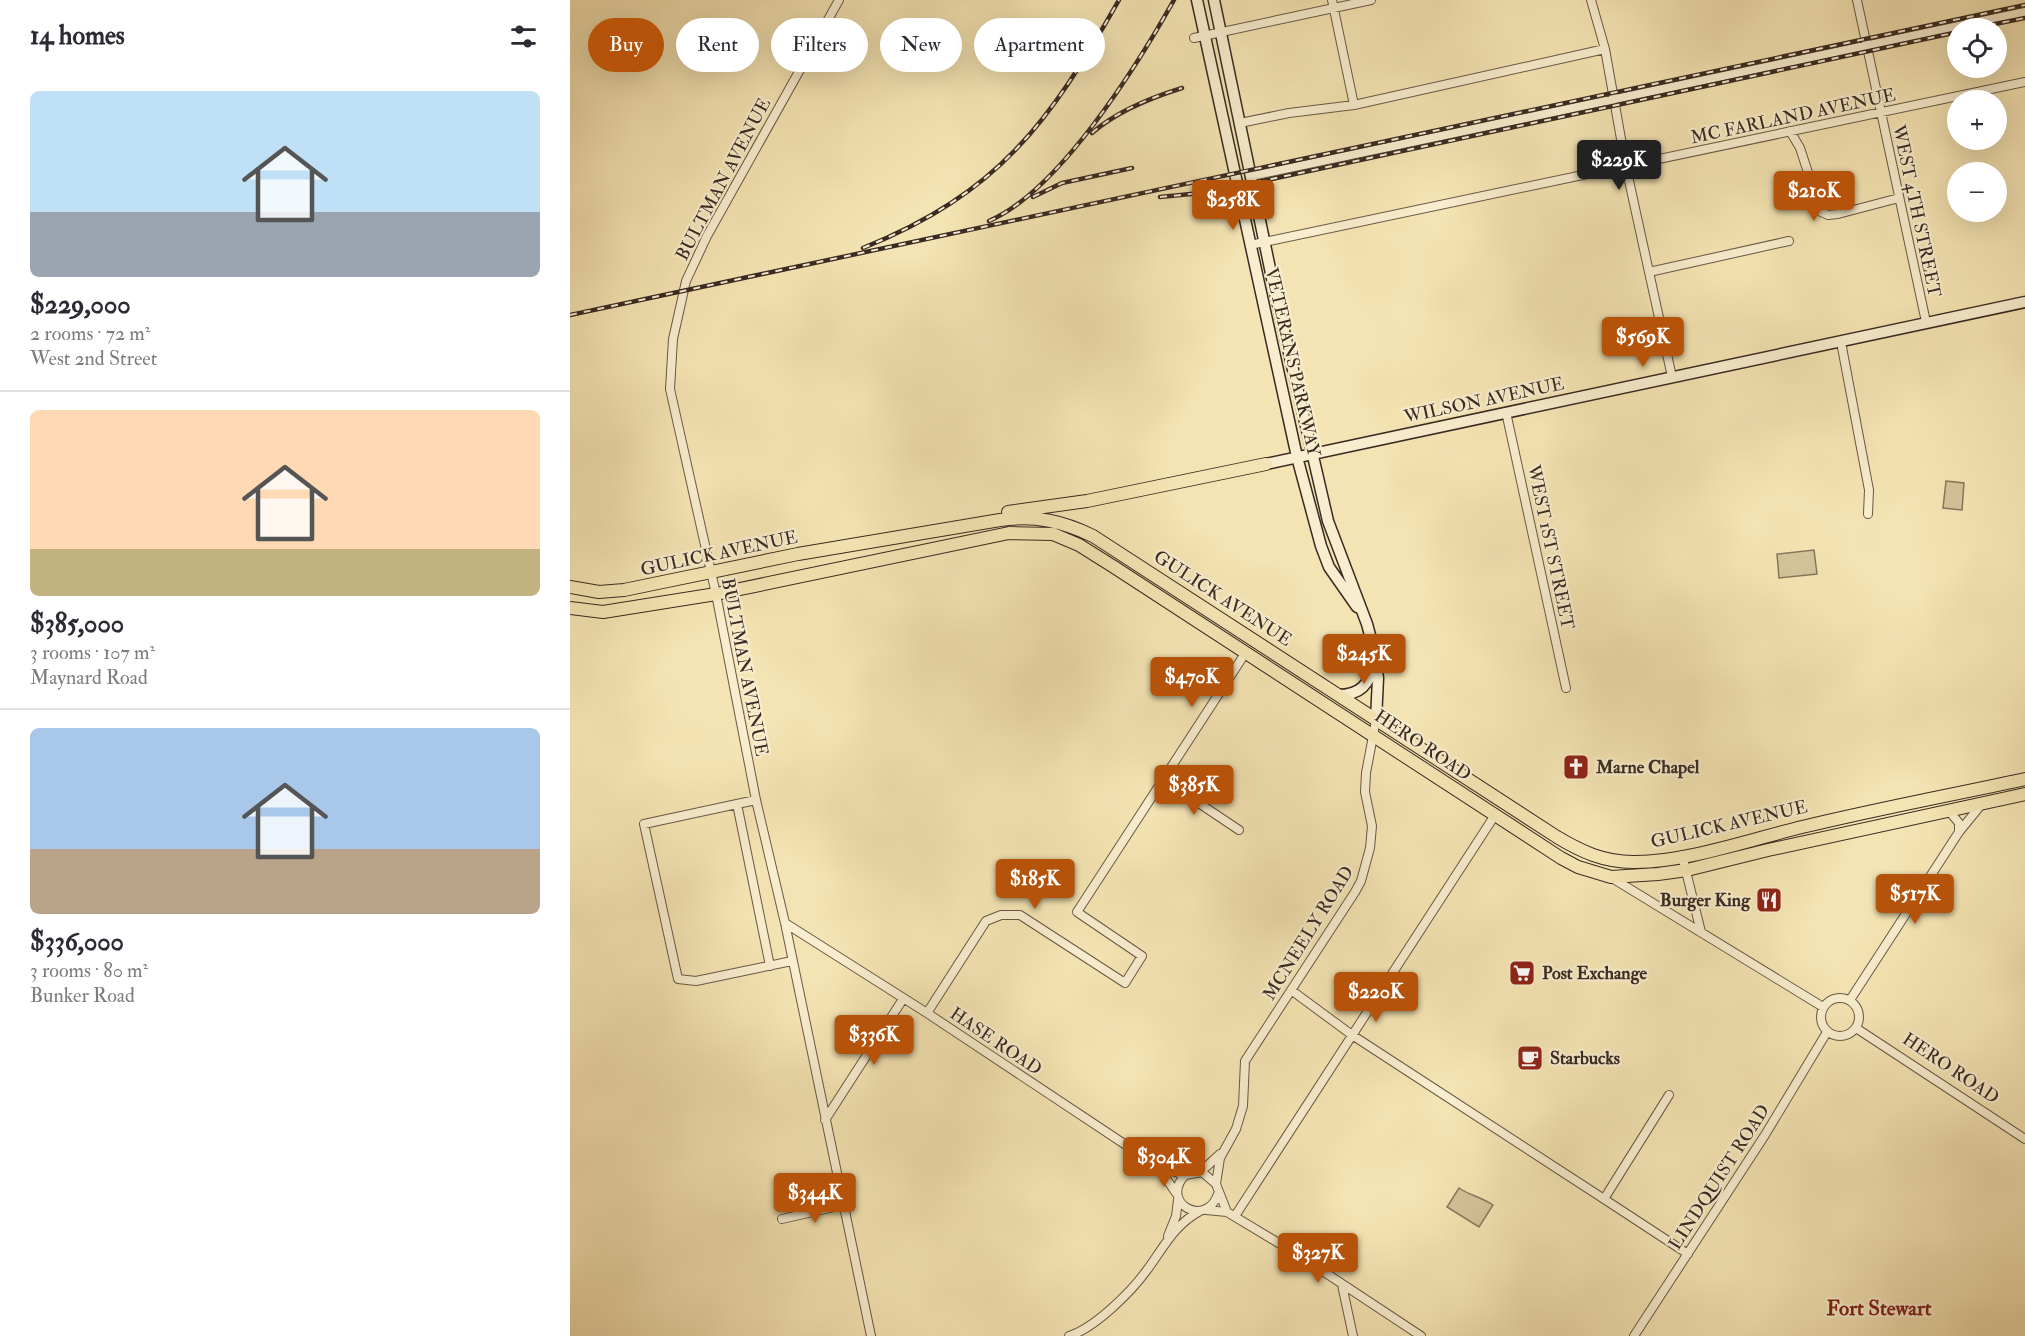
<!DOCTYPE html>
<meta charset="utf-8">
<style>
body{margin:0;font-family:"IM FELL Double Pica",serif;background:#f2f2f3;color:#2b2b33;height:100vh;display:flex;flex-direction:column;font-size:22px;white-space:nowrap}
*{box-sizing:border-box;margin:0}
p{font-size:20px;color:#7c7c81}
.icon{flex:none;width:33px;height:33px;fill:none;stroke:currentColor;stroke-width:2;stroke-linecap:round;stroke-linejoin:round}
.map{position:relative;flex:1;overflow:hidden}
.panel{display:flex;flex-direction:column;background:#fff;width:570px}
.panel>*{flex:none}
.top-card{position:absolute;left:18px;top:18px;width:570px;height:54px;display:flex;gap:12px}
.fabs{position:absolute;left:1377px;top:18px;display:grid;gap:12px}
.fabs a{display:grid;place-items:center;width:60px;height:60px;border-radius:50%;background:#fff;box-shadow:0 6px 24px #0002;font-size:30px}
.price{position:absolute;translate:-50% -51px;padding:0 14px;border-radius:6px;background:#b45309;color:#fff;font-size:20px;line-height:39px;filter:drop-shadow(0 2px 3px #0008)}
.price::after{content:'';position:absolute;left:50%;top:36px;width:18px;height:14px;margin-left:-9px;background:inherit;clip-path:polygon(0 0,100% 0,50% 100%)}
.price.active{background:#222;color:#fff}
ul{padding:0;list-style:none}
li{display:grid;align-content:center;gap:12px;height:318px;padding:0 30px}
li+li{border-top:2px solid #e1e1e2}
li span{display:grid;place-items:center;height:186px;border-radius:9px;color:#555}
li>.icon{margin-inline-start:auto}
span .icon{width:108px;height:108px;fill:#fffc;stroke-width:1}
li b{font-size:26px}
h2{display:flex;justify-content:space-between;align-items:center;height:72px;padding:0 30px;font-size:26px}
.chip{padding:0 21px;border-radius:27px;background:#fff;box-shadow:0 6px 24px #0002;font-size:21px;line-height:54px}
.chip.active{background:#b45309;color:#fff}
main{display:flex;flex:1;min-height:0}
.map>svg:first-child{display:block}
</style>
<main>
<section class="panel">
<h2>14 homes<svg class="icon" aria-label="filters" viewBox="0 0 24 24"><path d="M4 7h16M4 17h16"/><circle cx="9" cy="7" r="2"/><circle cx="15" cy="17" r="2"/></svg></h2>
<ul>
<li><span style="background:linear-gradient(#bfe0f5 65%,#9aa5b1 0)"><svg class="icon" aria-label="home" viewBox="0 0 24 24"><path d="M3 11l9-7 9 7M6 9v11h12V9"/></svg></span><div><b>$229,000</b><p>2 rooms · 72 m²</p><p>West 2nd Street</p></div></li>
<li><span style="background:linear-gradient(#ffd9b3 75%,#c2b280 0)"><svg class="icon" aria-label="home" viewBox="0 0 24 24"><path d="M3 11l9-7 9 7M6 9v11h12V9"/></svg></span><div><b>$385,000</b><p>3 rooms · 107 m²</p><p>Maynard Road</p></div></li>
<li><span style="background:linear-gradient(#a9c7e8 65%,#b9a48a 0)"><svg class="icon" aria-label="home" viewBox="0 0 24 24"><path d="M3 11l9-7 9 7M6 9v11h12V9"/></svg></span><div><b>$336,000</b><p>3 rooms · 80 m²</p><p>Bunker Road</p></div></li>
</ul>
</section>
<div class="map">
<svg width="1455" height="1336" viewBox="0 0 1455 1336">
<rect width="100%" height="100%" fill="#f5e4b3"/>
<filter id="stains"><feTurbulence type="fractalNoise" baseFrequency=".00333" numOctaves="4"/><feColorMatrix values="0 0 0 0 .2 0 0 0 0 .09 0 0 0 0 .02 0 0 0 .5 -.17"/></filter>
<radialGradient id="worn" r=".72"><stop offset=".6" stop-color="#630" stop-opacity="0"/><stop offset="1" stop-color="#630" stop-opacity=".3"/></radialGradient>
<path fill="#d5c49a" stroke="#87775e" stroke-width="1.5" d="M1376 481 1394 483 1392 510 1373 508Z
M1244 550 1247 574 1209 578 1207 554Z
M889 1188C899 1195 911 1197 923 1205L909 1227 877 1207Z"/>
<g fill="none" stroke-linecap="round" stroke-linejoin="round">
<defs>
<path id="street" d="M269 0 137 236 116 281 103 339 100 389 146 594 186 800 215 923 301 1336
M762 0 784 105
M1021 0 1035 49 1056 167 1102 377
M1287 0 1356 322
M624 38 801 0
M670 123 719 113 784 105 1035 49
M1220 131 1230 148 1251 212 1258 215 1268 214 1329 198
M682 176 1455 12
M680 245 1455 82
M1079 272 1219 241
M1271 342 1299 490 1298 514
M936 412 996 688
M593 779 669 830
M186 800 167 804 200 966
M167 804 74 824 108 979 126 981 222 961
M1379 811 1389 823V832
M1112 855 1131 932
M1042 878 1253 1007
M215 923 357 1013 589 1167 615 1175
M721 990 782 1035 1034 1199
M1251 1017a19 19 0 1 1 38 0a19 19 0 1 1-38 0Z
M1280 1000 1389 832 1411 805
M357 1013 416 921 431 915H450L555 983 572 956 507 912 676 652
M1286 1028 1455 1139
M1099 1095 1034 1199 1118 1254
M255 1120 333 999
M589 1168 606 1193
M626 1171 636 1167 650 1154
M646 1184 650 1158 666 1129 673 1106 675 1061 785 892 791 881 800 848 802 826 795 792 796 773 806 720
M648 1194C636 1229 589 1203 615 1175L632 1172 646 1184 657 1212
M636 1210 657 1212 730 1256 851 1336
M665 1216 925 815
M212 1219 273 1205
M598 1236 606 1216 608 1200
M772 1285 783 1336
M499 1336C525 1328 561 1292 577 1270 594 1247 604 1225 630 1211
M1064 1336 1195 1135 1257 1032"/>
<path id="secondary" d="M627 0 727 457 751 546 759 567 787 607
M644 0 703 283 758 521 797 624 804 650 808 678 806 720
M696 464 1455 302
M768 695C790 695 801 684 803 662"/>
<path id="primary" d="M438 512 517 501 696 464
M0 587 29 592 54 590 228 554 430 520C465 515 492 521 523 536L987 837C1012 852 1034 862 1063 862 1114 863 1182 839 1232 827 1306 809 1381 795 1455 779
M0 608 33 612 146 594 439 533 483 534 509 545 544 567 991 858 1008 867 1041 877 1088 874 1117 870 1198 850 1455 794"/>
</defs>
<use href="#street" stroke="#685846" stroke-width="10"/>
<use href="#secondary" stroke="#392a22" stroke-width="13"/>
<use href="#primary" stroke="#392a22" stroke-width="14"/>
<use href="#street" stroke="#f8edce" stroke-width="8"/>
<use href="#secondary" stroke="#f8edce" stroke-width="10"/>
<use href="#primary" stroke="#f5e4b3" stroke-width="12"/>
<defs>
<path id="rail" d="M1405 28 1455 18
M522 133C547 111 580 98 612 88
M463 197 492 183 562 168
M590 197 641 192 683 183 1388 32
M419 221C489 191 567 66 604 0
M293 248C429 193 479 123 549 0
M0 315 1455 5"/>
</defs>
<use href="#rail" stroke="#392a22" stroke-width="4.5"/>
<use href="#rail" stroke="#f8edce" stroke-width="2" stroke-dasharray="7" stroke-linecap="butt"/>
</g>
<defs>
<symbol id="church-square" viewBox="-11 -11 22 22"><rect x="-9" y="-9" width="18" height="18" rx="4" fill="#8f2418" stroke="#f8edce"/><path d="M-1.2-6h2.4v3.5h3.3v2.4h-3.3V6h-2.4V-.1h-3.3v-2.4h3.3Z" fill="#fff"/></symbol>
<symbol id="restaurant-square" viewBox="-11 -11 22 22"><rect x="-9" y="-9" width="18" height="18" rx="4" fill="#8f2418" stroke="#f8edce"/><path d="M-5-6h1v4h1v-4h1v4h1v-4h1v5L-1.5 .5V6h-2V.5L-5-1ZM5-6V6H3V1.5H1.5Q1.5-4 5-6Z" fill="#fff"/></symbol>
<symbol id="supermarket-square" viewBox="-11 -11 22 22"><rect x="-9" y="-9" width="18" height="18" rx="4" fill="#8f2418" stroke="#f8edce"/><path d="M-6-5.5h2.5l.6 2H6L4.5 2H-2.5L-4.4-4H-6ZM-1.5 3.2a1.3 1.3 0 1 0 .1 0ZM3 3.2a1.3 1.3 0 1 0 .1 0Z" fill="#fff"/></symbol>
<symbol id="cafe-square" viewBox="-11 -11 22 22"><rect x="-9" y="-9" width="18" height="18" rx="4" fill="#8f2418" stroke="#f8edce"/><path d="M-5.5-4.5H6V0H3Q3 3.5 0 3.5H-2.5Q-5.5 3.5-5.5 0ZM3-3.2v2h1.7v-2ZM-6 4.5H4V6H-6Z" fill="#fff"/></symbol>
</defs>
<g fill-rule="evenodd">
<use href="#church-square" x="991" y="752" width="30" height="30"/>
<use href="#restaurant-square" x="1184" y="885" width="30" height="30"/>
<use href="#supermarket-square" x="937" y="958" width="30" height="30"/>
<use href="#cafe-square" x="945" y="1043" width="30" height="30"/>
</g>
<g text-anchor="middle" stroke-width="4.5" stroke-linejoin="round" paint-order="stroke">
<g font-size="18" fill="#392a22" stroke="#f8edce">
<text transform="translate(1223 116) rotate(-12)" y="6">MC FARLAND AVENUE</text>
<text transform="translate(153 179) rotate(-62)" y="6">BULTMAN AVENUE</text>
<text transform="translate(1347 211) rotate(78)" y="6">WEST 4TH STREET</text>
<text transform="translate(723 362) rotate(77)" y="6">VETERANS PARKWAY</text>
<text transform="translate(914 400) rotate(-12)" y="6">WILSON AVENUE</text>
<text transform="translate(981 547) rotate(78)" y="6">WEST 1ST STREET</text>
<text transform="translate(149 553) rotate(-12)" y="6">GULICK AVENUE</text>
<text transform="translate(653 598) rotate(33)" y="6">GULICK AVENUE</text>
<text transform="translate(175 667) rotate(79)" y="6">BULTMAN AVENUE</text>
<text transform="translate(853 745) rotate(34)" y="6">HERO ROAD</text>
<text transform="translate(1159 824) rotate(-13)" y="6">GULICK AVENUE</text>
<text transform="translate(738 933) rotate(-58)" y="6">MCNEELY ROAD</text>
<text transform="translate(426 1041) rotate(34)" y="6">HASE ROAD</text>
<text transform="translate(1381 1068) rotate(34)" y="6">HERO ROAD</text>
<text transform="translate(1149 1177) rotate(-57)" y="6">LINDQUIST ROAD</text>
</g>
<g font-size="18" font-weight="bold" fill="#392a22" stroke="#f8edce" text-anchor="start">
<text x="1026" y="773">Marne Chapel</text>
<text x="1180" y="906" text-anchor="end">Burger King</text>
<text x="972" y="979">Post Exchange</text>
<text x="980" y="1064">Starbucks</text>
</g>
<g font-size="21" font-weight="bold" fill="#7a1f14" stroke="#f8edce">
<text x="1309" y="1315">Fort Stewart</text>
</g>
</g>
<rect width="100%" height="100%" filter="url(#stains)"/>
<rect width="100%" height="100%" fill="url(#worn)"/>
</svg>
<div class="fabs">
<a><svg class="icon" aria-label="locate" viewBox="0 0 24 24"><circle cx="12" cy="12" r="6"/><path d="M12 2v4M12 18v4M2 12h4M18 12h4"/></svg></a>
<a>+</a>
<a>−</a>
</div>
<b class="price active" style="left:1049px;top:191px">$229K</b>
<b class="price" style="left:1244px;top:222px">$210K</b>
<b class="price" style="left:663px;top:231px">$258K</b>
<b class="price" style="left:1073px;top:368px">$569K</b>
<b class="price" style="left:794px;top:685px">$245K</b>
<b class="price" style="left:622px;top:708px">$470K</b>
<b class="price" style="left:624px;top:816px">$385K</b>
<b class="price" style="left:465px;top:910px">$185K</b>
<b class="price" style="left:1345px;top:925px">$517K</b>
<b class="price" style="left:806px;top:1023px">$220K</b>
<b class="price" style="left:304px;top:1066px">$336K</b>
<b class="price" style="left:594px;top:1188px">$304K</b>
<b class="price" style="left:245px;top:1224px">$344K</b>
<b class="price" style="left:748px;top:1284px">$327K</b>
<div class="top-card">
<a class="chip active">Buy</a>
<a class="chip">Rent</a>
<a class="chip">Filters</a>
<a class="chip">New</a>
<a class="chip">Apartment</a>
</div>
</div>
</main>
